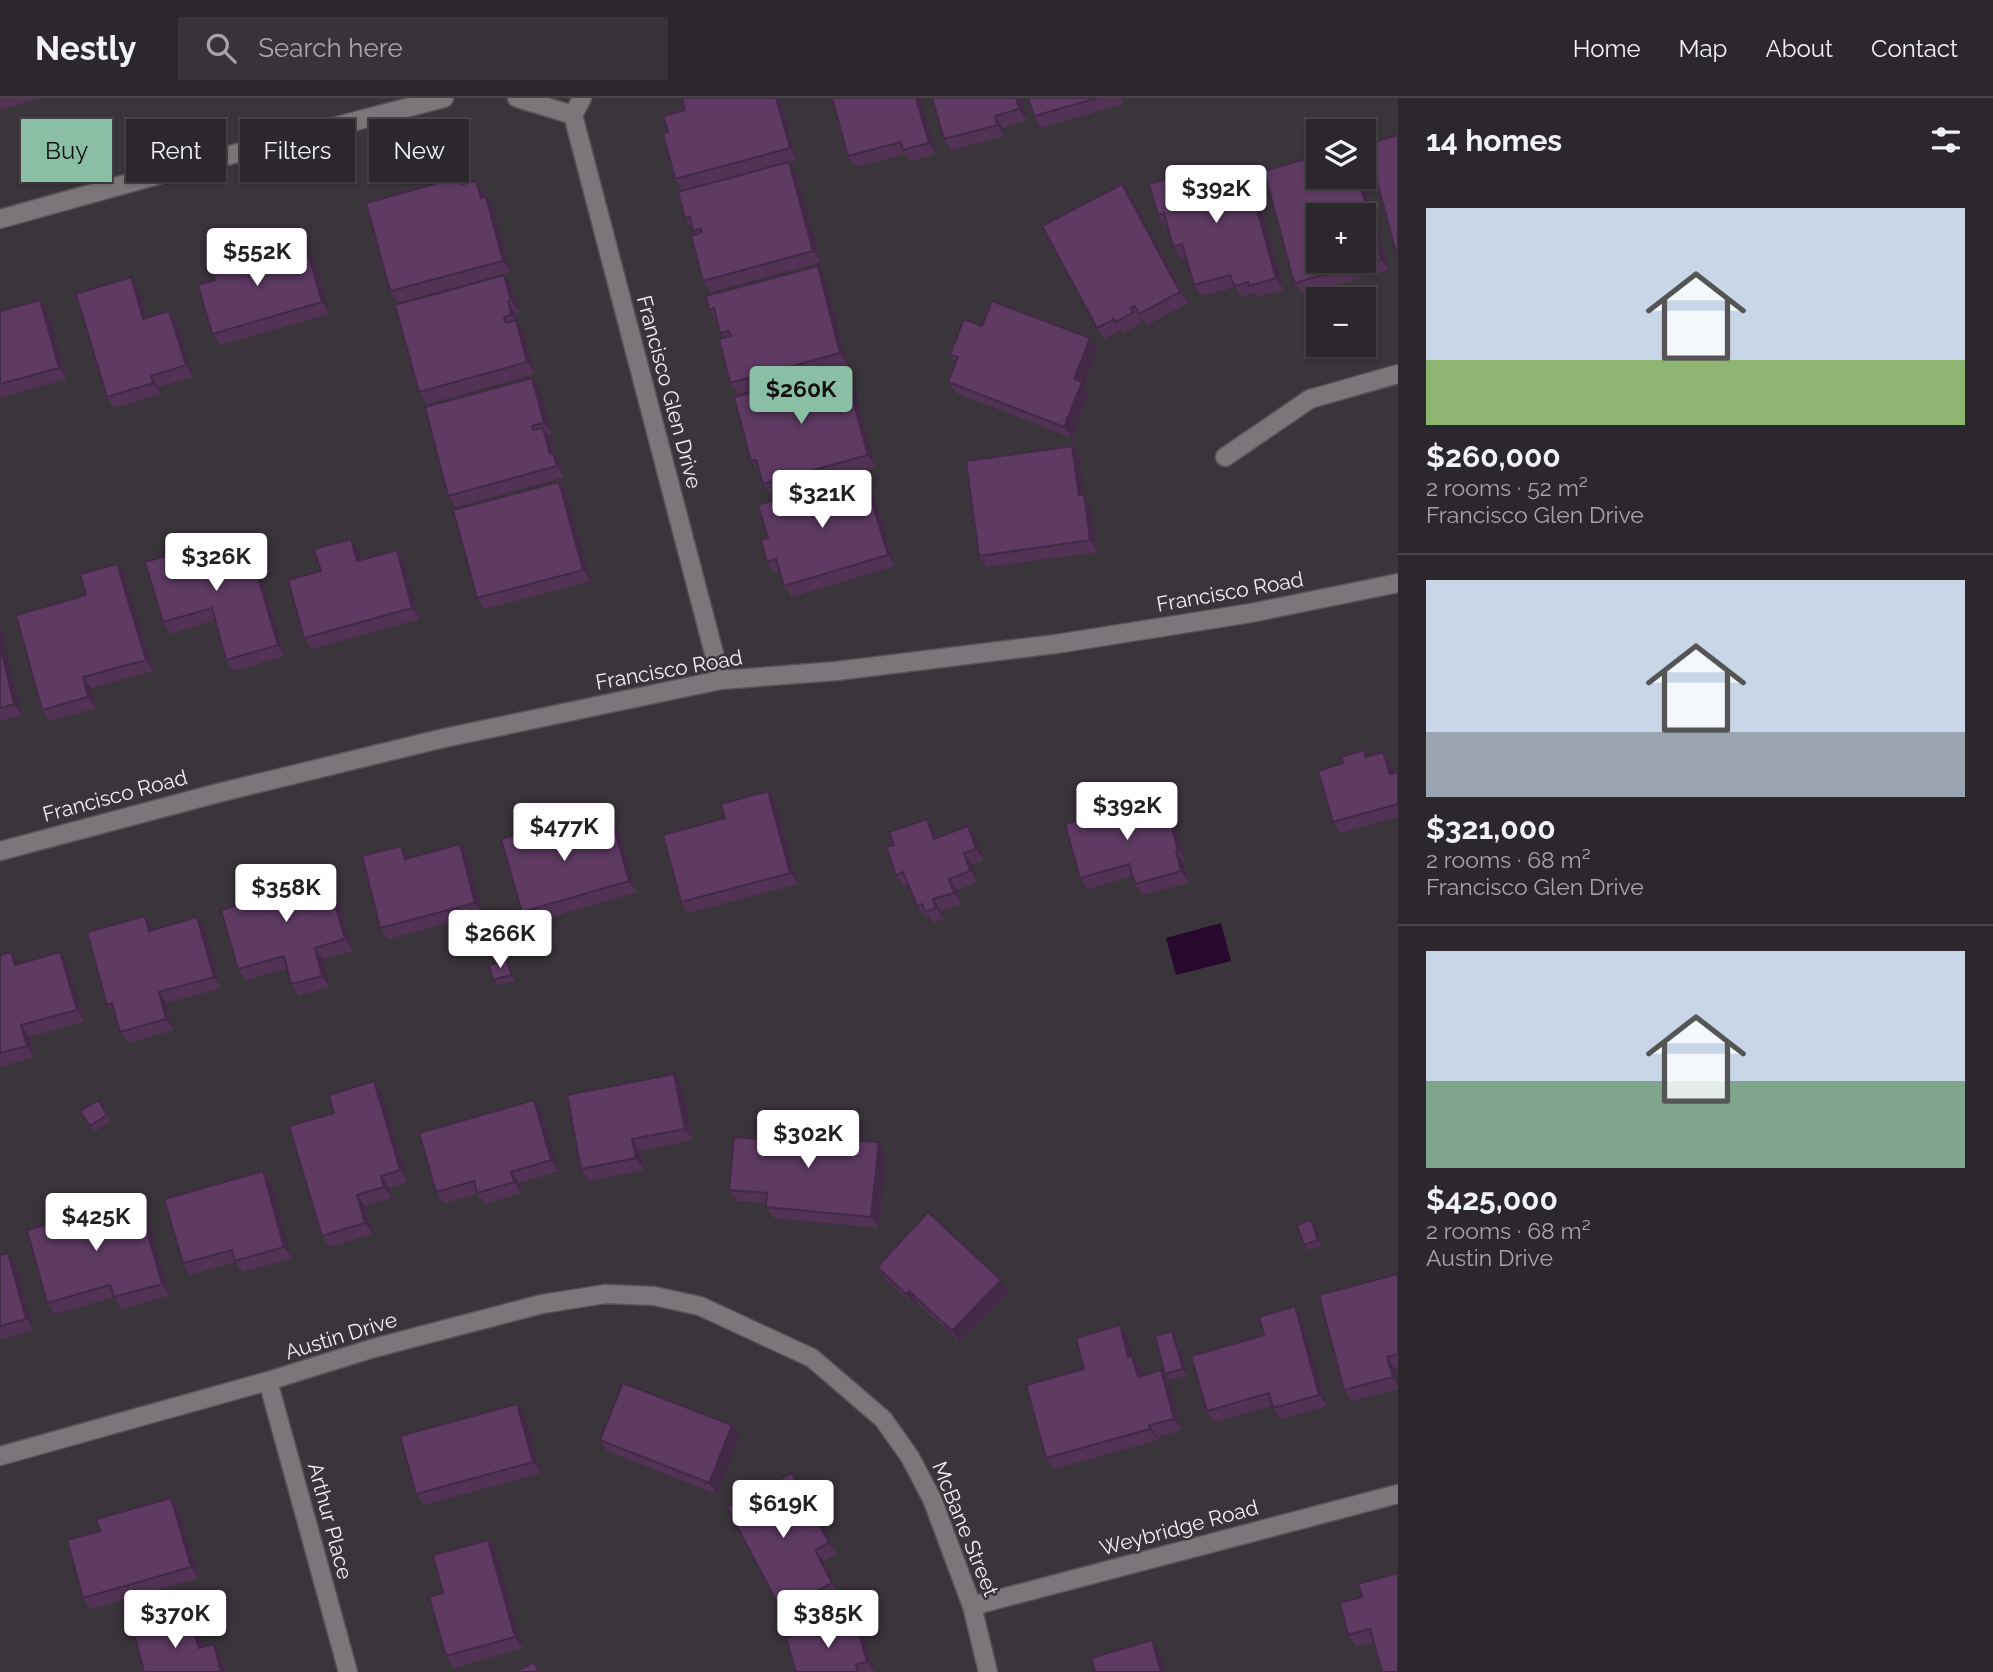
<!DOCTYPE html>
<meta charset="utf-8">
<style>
body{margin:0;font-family:Raleway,sans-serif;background:#383338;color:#f1f3f6;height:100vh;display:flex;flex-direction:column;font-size:26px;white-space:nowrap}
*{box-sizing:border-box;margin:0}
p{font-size:23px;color:#a6a5a9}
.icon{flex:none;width:38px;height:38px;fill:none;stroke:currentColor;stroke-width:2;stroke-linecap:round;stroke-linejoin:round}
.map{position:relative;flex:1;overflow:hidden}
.drawer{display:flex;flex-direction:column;background:#2c272c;width:595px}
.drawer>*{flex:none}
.guide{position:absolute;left:21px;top:21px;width:665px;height:63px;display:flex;gap:14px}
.tools{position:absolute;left:1306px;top:21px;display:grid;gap:14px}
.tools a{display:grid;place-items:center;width:70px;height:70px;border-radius:0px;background:#2c272c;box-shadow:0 2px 5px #0004,0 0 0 2px #484448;font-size:35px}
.price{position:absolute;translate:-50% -60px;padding:0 16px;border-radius:7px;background:#fff;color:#222;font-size:23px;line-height:46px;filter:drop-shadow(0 2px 4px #0008)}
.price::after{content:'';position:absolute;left:50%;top:42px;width:21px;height:16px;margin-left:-10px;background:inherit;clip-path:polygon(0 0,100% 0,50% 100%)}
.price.current{background:#8abfa5;color:#111}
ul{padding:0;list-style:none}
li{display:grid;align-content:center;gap:14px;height:371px;padding:0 28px}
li+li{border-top:2px solid #484448}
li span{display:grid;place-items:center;height:217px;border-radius:0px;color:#555}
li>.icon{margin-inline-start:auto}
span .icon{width:126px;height:126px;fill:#fffc;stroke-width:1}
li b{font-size:30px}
h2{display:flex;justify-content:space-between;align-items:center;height:84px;padding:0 28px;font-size:30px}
.tag{padding:0 24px;border-radius:0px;background:#2c272c;box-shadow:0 2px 5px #0004,0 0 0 2px #484448;font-size:24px;line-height:63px}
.tag.current{background:#8abfa5;color:#111}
header{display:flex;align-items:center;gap:42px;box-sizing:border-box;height:98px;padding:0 35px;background:#2c272c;border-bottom:2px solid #484448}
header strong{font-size:33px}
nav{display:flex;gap:38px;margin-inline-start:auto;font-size:24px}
.search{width:490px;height:63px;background:#383338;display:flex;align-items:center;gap:18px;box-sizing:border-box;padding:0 24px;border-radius:0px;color:#a6a5a9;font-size:26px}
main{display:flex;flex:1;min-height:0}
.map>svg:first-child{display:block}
</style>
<header>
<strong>Nestly</strong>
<div class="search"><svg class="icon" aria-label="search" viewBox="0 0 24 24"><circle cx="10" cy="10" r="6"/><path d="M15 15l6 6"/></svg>Search here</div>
<nav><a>Home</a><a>Map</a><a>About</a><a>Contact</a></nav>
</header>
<main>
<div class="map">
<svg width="1398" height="1574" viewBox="0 0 1398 1574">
<rect width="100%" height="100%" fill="#3a343b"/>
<path fill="#29082f" d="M1221 825 1231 863 1176 877 1166 840Z"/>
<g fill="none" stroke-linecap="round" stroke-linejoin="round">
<defs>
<path id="minor" d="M517 0 573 17 582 0
M573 17 721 582
M0 121 291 40 444 0
M1225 359 1310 301 1398 276
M0 753 218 695 444 640 721 582 837 573 1056 546 1251 515 1398 485
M268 1283 348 1574
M0 1358 268 1283 374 1250 542 1206 605 1196 654 1198 700 1208 812 1260 883 1321 910 1359 932 1401 972 1508 988 1574
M972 1508 1398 1396"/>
</defs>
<use href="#minor" stroke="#585259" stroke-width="21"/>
<use href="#minor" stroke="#7a767a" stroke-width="18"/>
</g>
<path fill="#523356" d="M0 0H41L0 12Z
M682 0H780L797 62 683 92 675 81 685 12Z
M832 0H921L936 56 911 63 906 56 856 69 848 58Z
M1021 0 1027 22 1003 30 1005 38 951 52 944 41Z
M1028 0H1121L1123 6 1041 30 1034 18Z
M789 64 797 75 821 164 711 194 703 183 696 136 685 120Z
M1221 76 1253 80 1284 192 1257 199 1254 195 1242 199 1235 189 1202 198 1194 187 1186 159 1181 160 1173 149 1168 128 1166 129 1158 117Z
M1318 79H1363L1389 172 1302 196 1294 185Z
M455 83 484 94 485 99 494 110 511 174 398 205 390 193Z
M1130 97 1188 205 1147 227 1142 219 1138 221 1141 225 1124 235 1121 232 1104 241 1097 230Z
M258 157 276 160 315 163 330 216 220 247 212 236 215 182Z
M131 179 139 190 147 220 169 213 177 225 193 279 159 289 161 296 114 310 107 299Z
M825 179 848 267 738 296 730 285 724 240 720 235 717 223 709 212Z
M512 188 519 214 515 215 518 225 524 233 535 276 427 306 419 294Z
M40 202 48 213 67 281 0 300V213Z
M982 228 1098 251 1084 287 1089 295 1072 340 956 295 948 284 956 265 950 257Z
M852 281 876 369 771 397 763 386 760 374 751 363Z
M540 291 552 336 548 337 551 341 555 358 561 366 564 379 456 409 448 398Z
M1072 348 1080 359 1085 399 1091 407 1098 454 987 469 979 458Z
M871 386 895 468 792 499 784 488 779 473 775 475 767 464 768 440Z
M567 395 591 483 485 511 477 500Z
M252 446 285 558 234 573 226 562 215 522 171 536 163 524Z
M359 452 361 462 397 452 404 463 420 521 312 551 304 540 321 473Z
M117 466 125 477 154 573 91 590 96 610 50 623 42 612 86 497Z
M0 527 22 617 0 623Z
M1364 652 1368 658 1383 654 1391 665 1394 675 1398 674V719L1341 735 1333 724 1343 665Z
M768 693 776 704 798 786 688 815 681 804 725 720Z
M1171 710 1186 763 1183 764 1189 785 1143 797 1135 786 1133 778 1088 791 1080 780Z
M934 732 937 739H976L984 762 972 766 978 784 957 792 962 806 941 813 944 821 933 825 928 818 925 819 917 808 908 786 904 788 896 777Z
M619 733 637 794 530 825 522 814Z
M468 758 483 816 388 841 380 830 409 759V760Z
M324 768 332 779 353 853 323 861 330 889 299 898 291 886 287 871 246 882 238 871 262 800Z
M145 818 154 831 205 830 221 890 167 905 174 932 128 945 120 934 116 918 107 907Z
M11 854 19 866 60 854 68 865 85 923 29 939 34 959 0 969V857Z
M507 862 511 868 515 883 497 887 493 882Z
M374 983 382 994 408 1084 389 1090 392 1100 365 1108 373 1136 330 1149 322 1138 334 1015Z
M682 987 693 1042 640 1053 644 1072 589 1083 581 1071Z
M99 1002 111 1023 94 1034 80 1013Z
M542 1014 559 1073 519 1085 522 1095 485 1106 477 1096 444 1105 436 1094Z
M837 1018 845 1029 844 1042 879 1044 886 1056 879 1130 774 1120 766 1109V1105L737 1103 729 1092 804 1038Z
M263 1073 271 1084 292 1160 243 1174 235 1164 190 1177 183 1165Z
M138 1101 146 1112 170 1197 122 1211 114 1199 55 1216 47 1205Z
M1315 1127 1322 1148 1308 1152 1304 1147Z
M0 1157 16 1166 34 1232 0 1242Z
M877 1169 1009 1193 960 1244 917 1204 914 1207 885 1180Z
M1398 1176V1269L1395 1270 1398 1281V1291L1352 1303 1344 1292Z
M1302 1220 1327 1308 1281 1321 1272 1308 1214 1324 1207 1313 1264 1237Z
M1120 1227 1128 1239 1133 1260 1140 1269 1142 1277 1161 1272 1169 1283 1182 1332 1157 1339 1158 1342 1054 1371 1046 1360 1084 1271Z
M1176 1238 1187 1277 1169 1282 1165 1276Z
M525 1317 541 1375 424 1407 416 1396Z
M740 1339 717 1396 607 1353 600 1342Z
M792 1375 800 1386 837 1456 823 1463 840 1496 788 1523 781 1512Z
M171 1400 179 1411 199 1480 91 1511 83 1500 100 1433Z
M488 1442 496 1453 523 1550 454 1570 446 1558 443 1495Z
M1362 1499 1374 1544 1356 1548 1348 1537Z
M855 1522 863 1533 875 1574H796Z"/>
<path fill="#422946" d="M776 0H780L797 62 790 50Z
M916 0H921L936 56 929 45Z
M1016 0H1021L1027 22 1019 11Z
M995 18 1003 30 1005 38 997 27Z
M789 64 797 75 821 164 813 153Z
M1245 69 1253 80 1284 192 1276 180Z
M1358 79H1363L1389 172 1381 161Z
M476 83 484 94 489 112 481 100Z
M1122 86 1130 97 1188 205 1180 194Z
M486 99 494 110 511 174 503 163Z
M307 152 315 163 330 216 322 204Z
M818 168 825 179 848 267 840 255Z
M504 177 512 188 519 214 511 202Z
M131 179 139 190 151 232 143 221Z
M40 202 48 213 67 281 59 270Z
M508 203 515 215 518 225 524 233 535 276 527 264 516 224 511 217Z
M169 213 177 225 193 279 186 267Z
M1090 240 1098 251 1084 287 1089 295 1072 340 1064 329 1074 281Z
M844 270 852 281 876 369 868 357Z
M151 278 159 289 161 296 153 285Z
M532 280 540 291 552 336 544 325Z
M543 330 551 341 555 358 561 366 564 379 550 356Z
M1072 348 1080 359 1085 399 1091 407 1098 454 1090 442 1079 397Z
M863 375 871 386 895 468 888 457Z
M559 384 567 395 591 483 583 472Z
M245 435 252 446 285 558 278 547Z
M351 441 359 452 365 474 357 463Z
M397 452 404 463 420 521 412 510Z
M117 466 125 477 154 573 146 562Z
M0 527 1 528 22 617 14 606 0 547Z
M83 579 91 590 96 610 88 599Z
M1383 654 1391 665 1397 687 1390 676Z
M768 693 776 704 798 786 790 775Z
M1163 699 1171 710 1186 763 1178 752Z
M927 721 934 732 941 752 934 741Z
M612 722 619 733 637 794 629 783Z
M555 726 563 737H559Z
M968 728 976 739 984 762 976 751Z
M460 746 468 758 483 816 475 805Z
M401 748 409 759 413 772 405 761Z
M1176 753 1183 764 1189 785 1181 773Z
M964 755 972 766 978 784 970 773Z
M324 768 332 779 353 853 345 841Z
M949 781 957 792 962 806 954 795Z
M933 801 941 813 944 821 936 810Z
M145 818 153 829 157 844 149 833Z
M197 819 205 830 221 890 214 879Z
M315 850 323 861 330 889 322 878Z
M11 854 19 865 23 878 15 867Z
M60 854 68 865 85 923 77 912Z
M507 862 511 868 515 883 511 877Z
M159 894 167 905 174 932 166 921Z
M21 927 29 939 34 959 27 948Z
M674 976 682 987 693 1042 685 1031Z
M374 983 382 994 408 1084 400 1072Z
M534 1002 542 1014 559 1073 551 1062Z
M837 1018 845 1029 843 1052 835 1041Z
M632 1041 640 1053 644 1072 636 1060Z
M879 1044 886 1056 879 1130 871 1119Z
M263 1073 271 1084 292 1160 284 1149Z
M511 1074 519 1085 522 1095 514 1084Z
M381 1078 389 1090 392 1100 384 1089Z
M357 1097 365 1108 373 1136 365 1125Z
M138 1101 146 1112 170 1197 162 1186Z
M1311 1122 1315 1127 1322 1148 1318 1142Z
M8 1155 16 1166 34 1232 26 1221Z
M1001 1182 1009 1193 960 1244 952 1233Z
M909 1193 917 1204 914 1207 906 1196Z
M1295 1208 1302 1220 1327 1308 1319 1297Z
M1120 1227 1128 1239 1133 1260 1140 1269 1146 1290 1138 1279 1128 1259Z
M1172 1233 1176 1238 1187 1277 1183 1271Z
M1387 1259 1395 1270 1398 1281V1287L1393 1279Z
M1161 1272 1169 1283 1182 1332 1174 1321Z
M517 1306 525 1317 541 1375 533 1364Z
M732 1327 740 1339 717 1396 709 1385Z
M1149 1327 1157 1339 1158 1342 1150 1331Z
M792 1375 800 1386 837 1456 829 1445Z
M171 1400 179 1411 199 1480 191 1469Z
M488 1442 496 1453 523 1550 515 1539Z
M815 1452 823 1463 840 1496 832 1485Z
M190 1520 198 1531 207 1562 199 1550Z
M855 1522 863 1533 875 1574 867 1564Z
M1152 1542 1160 1553 1166 1574H1161Z
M214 1546 221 1558 226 1574H221Z"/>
<path fill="#5f3b64" stroke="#422946" stroke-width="2" fill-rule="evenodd" d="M682 0H776L790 50 675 81 663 36 668 34 663 18 685 12Z
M832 0H916L929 45 903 52 901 44 848 58Z
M932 0H1016L1019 11 995 18 997 27 944 41Z
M1028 0H1098L1034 18Z
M1398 37V155H1396L1367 46Z
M1318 53V79H1358L1381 161 1294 185 1264 73 1316 58 1315 54ZM1318 117H1363V163H1318Z
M789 64 813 153 703 183 691 138 702 134 701 131 693 133 690 119 685 120 678 94Z
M1215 68 1218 77 1245 69 1276 180 1249 188 1248 184 1234 188 1230 177 1194 187 1182 146 1173 149 1164 115 1158 117 1149 86Z
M453 81 454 83 461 82 462 86 476 83 481 100 486 99 503 163 390 193 366 105Z
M1122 86 1180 194 1139 216 1135 208 1131 210 1133 214 1116 224 1114 221 1097 230 1042 128Z
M252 149 255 157 271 153 273 161 307 152 322 204 212 236 198 187 215 182 210 161Z
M818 168 840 255 730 285 719 241 731 238 729 233 720 235 714 210 709 212 706 198Z
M504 177 511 202 508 203 511 217 504 219 506 225 516 222 527 264 419 294 395 207Z
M131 179 143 221 169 213 186 267 151 278 153 285 107 299 76 196Z
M40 202 59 270 0 286V213Z
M992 203 1090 240 1074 281 1082 284 1064 329 948 284 958 259 950 257 964 221 982 228Z
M844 270 868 357 763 386 756 362 751 363 734 299Z
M532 280 544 325 532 328 533 332 543 330 550 356 553 355 557 368 448 398 425 309Z
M1072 348 1079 397 1084 396 1090 442 979 458 966 363Z
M863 375 888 457 784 488 776 461 767 464 761 442 768 440 758 407Z
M559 384 583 472 477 500 453 412Z
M245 435 278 547 226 562 212 510 163 524 145 464Z
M351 441 357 463 397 452 412 510 304 540 288 482 321 473 314 451Z
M117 466 146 562 83 579 88 599 42 612 16 517 86 497 80 476Z
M0 547 14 606 0 610Z
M1364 652 1366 659 1383 654 1390 676 1398 674V706L1333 724 1318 673 1343 665 1341 659Z
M768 693 790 775 681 804 663 737 725 720 721 706Z
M1163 699 1178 752 1176 753 1181 773 1135 786 1129 766 1080 780 1065 726Z
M927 721 934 741 968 728 976 751 964 755 970 773 949 781 954 795 933 801 936 810 925 814 922 806 917 808 903 774 896 777 886 749 894 747 889 734Z
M612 722 629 783 522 814 501 741 555 726 559 737Z
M460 746 475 805 380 830 362 758 401 748 405 761Z
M324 768 345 841 315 850 322 878 291 886 284 858 238 871 221 812 262 800 257 786Z
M145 818 149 833 197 819 214 879 159 894 166 921 120 934 112 905 107 907 87 834Z
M11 854 15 867 60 854 77 912 21 927 27 948 0 955V857Z
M507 862 511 877 493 882 489 867Z
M674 976 685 1031 632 1041 636 1060 581 1071 567 997Z
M374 983 400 1072 381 1078 384 1089 357 1097 365 1125 322 1138 289 1028 334 1015 329 997Z
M99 1002 107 1017 90 1028 80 1013Z
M534 1002 551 1062 511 1074 514 1084 477 1095 474 1083 436 1094 419 1035Z
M807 1015 837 1018 835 1041 879 1044 871 1119 766 1109 767 1095 729 1092 734 1039 773 1042V1035L804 1038Z
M263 1073 284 1149 235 1163 232 1152 183 1165 164 1101Z
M138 1101 162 1186 114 1199 110 1187 47 1205 27 1132Z
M928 1114 1001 1182 952 1233 909 1193 906 1196 877 1169Z
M1311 1122 1318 1142 1304 1147 1297 1127Z
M8 1155 26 1221 0 1228V1157Z
M1398 1176V1256L1387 1259 1393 1279 1344 1292 1319 1197Z
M1295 1208 1319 1297 1273 1310 1269 1295 1207 1313 1191 1258 1264 1237 1259 1219Z
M1120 1227 1128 1259 1132 1258 1138 1279 1161 1272 1174 1321 1149 1327 1150 1331 1046 1360 1026 1287 1084 1271 1076 1240Z
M1172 1233 1183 1271 1165 1276 1155 1238Z
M623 1285 732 1327 709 1385 600 1342Z
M517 1306 533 1364 416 1396 400 1338Z
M792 1375 829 1445 815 1452 832 1485 781 1512 727 1409Z
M171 1400 191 1469 83 1500 67 1442 100 1433 96 1421Z
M488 1442 515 1539 446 1558 429 1499 443 1495 433 1457Z
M1398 1475V1574H1382L1370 1531 1348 1537 1340 1505 1362 1499 1358 1486Z
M190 1520 199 1550 214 1546 221 1574H144L134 1535Z
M855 1522 867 1564 856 1566 858 1574H796L786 1540Z
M1152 1542 1161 1574H1095L1091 1560Z
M534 1564 539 1574H515Z"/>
<g text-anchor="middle" stroke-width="5" stroke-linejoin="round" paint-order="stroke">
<g font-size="21" fill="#f4eff4" stroke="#3a343b">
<text transform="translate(669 294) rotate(75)" y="7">Francisco Glen Drive</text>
<text transform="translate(1230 494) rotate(-10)" y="7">Francisco Road</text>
<text transform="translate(669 572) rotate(-10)" y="7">Francisco Road</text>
<text transform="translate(115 698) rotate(-15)" y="7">Francisco Road</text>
<text transform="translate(341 1238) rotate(-17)" y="7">Austin Drive</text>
<text transform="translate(330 1423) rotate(75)" y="7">Arthur Place</text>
<text transform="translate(1179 1430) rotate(-15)" y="7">Weybridge Road</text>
<text transform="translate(965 1431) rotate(68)" y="7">McBane Street</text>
</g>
</g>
</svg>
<div class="tools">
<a><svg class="icon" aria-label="layers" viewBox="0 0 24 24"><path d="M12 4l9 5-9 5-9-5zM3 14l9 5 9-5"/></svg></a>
<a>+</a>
<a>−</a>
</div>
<b class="price" style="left:1216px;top:127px">$392K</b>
<b class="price" style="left:257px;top:190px">$552K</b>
<b class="price current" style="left:801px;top:328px">$260K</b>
<b class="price" style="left:822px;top:432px">$321K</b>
<b class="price" style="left:216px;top:495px">$326K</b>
<b class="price" style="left:1127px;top:744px">$392K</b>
<b class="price" style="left:564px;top:765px">$477K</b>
<b class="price" style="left:286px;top:826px">$358K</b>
<b class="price" style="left:500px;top:872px">$266K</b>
<b class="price" style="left:808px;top:1072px">$302K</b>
<b class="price" style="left:96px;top:1155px">$425K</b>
<b class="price" style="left:783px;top:1442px">$619K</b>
<b class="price" style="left:175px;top:1552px">$370K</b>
<b class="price" style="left:828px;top:1552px">$385K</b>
<div class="guide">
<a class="tag current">Buy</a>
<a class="tag">Rent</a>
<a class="tag">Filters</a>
<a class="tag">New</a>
</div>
</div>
<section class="drawer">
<h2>14 homes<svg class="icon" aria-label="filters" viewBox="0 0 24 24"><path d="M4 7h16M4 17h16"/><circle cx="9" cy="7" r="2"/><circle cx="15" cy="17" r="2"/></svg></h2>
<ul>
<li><span style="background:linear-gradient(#c9d6e8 70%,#8fb573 0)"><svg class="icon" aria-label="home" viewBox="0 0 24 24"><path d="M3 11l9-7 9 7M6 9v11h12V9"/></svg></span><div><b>$260,000</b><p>2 rooms · 52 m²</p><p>Francisco Glen Drive</p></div></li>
<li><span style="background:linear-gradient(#c9d6e8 70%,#9aa5b1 0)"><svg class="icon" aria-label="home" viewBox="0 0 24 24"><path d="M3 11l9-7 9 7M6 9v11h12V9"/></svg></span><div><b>$321,000</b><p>2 rooms · 68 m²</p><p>Francisco Glen Drive</p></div></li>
<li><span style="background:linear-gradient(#c9d6e8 60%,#7fa58c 0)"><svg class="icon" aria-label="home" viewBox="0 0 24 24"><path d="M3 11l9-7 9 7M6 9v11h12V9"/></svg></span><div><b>$425,000</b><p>2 rooms · 68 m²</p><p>Austin Drive</p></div></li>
</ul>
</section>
</main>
